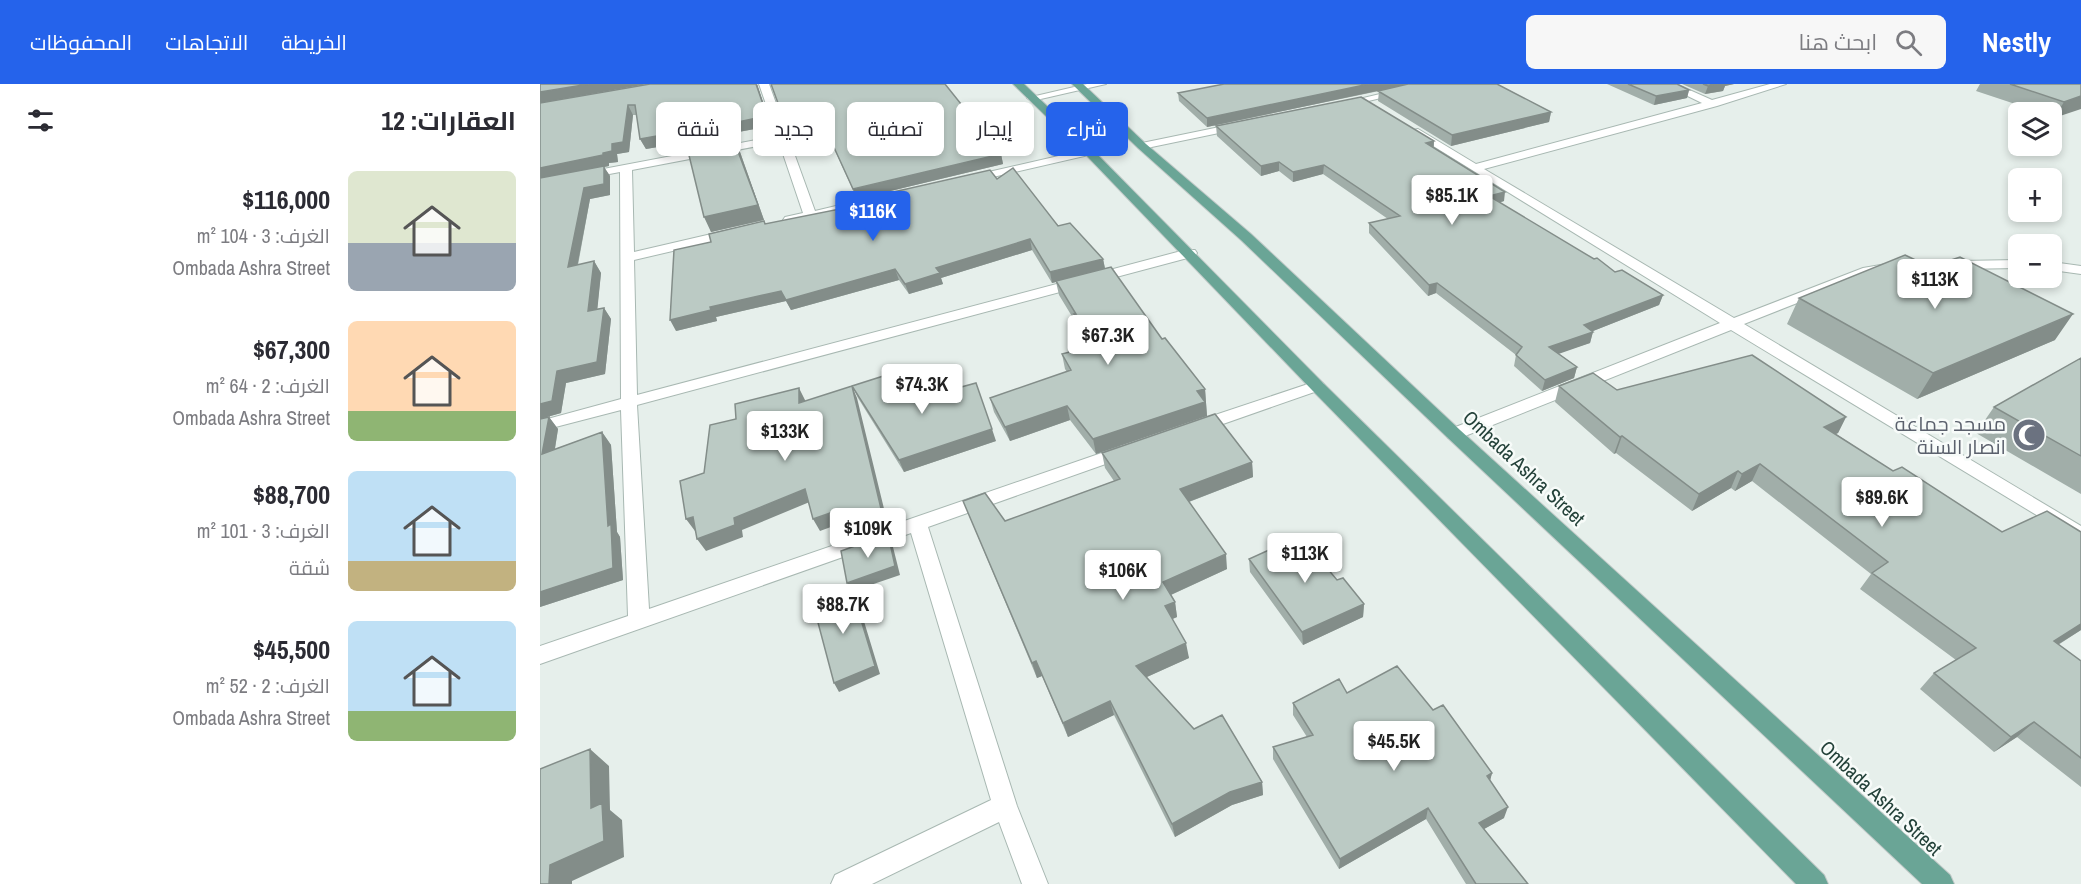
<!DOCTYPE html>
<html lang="ar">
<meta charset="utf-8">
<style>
body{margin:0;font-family:"Archivo Narrow",Cairo,sans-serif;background:#f7f7f7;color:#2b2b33;direction:rtl;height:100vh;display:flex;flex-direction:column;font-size:22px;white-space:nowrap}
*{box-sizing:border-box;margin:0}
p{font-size:20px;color:#7c7c81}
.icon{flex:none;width:33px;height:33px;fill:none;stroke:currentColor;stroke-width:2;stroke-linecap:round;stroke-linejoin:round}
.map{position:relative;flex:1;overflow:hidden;direction:ltr}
.side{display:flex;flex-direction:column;background:#fff;width:540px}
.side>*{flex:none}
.guide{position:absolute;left:18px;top:18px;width:570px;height:54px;direction:rtl;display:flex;gap:12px}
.fabs{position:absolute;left:1468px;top:18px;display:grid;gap:12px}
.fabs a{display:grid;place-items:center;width:54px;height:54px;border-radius:9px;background:#fff;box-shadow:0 3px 9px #0003;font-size:30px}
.price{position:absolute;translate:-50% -51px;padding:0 14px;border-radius:6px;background:#fff;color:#222;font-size:20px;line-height:39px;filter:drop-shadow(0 2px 3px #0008)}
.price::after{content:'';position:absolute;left:50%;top:36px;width:18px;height:14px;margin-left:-9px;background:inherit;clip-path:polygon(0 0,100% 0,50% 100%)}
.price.selected{background:#2563eb;color:#fff}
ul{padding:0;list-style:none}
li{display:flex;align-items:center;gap:18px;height:150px;padding:0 24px}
li span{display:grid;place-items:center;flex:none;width:168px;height:120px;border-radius:9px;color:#555}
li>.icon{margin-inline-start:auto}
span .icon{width:72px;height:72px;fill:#fffc;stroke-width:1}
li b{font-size:26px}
h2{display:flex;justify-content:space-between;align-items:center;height:72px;padding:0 24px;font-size:26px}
.pill{padding:0 21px;border-radius:9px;background:#fff;box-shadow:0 3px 9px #0003;font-size:21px;line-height:54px}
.pill.selected{background:#2563eb;color:#fff}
header{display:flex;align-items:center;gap:36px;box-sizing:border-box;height:84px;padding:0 30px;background:#2563eb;color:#fff}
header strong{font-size:28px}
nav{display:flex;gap:33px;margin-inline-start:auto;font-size:21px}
.search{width:420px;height:54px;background:#f7f7f7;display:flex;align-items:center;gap:15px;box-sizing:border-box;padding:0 21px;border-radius:9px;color:#7c7c81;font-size:22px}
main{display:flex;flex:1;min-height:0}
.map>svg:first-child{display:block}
</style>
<header>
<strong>Nestly</strong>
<div class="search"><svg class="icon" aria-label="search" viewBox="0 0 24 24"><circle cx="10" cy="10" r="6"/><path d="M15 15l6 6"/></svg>ابحث هنا</div>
<nav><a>الخريطة</a><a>الاتجاهات</a><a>المحفوظات</a></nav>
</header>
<main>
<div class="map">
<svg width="1541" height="800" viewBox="0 0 1541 800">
<rect width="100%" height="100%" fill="#e6efeb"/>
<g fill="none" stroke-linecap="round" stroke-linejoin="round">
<defs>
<path id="minor" d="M219 0H229L275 127 342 111 348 115 342 119 249 140 245 139 243 136 245 133 263 129 239 58 92 86 94 168 193 145 199 149 197 152 94 176 97 311 645 166H655L657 169 655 172 97 321 109 525 579 363H591L594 367 591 371 388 443 477 722 508 800H482L459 738 332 800H291L295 791 451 716 371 449 0 580V562L88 532 81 326 0 347V337L81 315 80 88 0 103V97L237 52Z
M547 0H566L492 17 487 14Z
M882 0H900L803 23 798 20Z
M1123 0H1136L1172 16 1230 0H1246L1177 22 944 85 1194 234 1323 184 1358 178 1479 176V184L1358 186 1326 192 1204 240 1541 442V458L1191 246 920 354H908L906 350 908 346 1180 239 869 47 878 45 936 80 1162 19Z
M699 39 704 42 703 44 602 65 597 62 602 59Z
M549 65 553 66V70L431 98 425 95 431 92Z
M1512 178 1541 182V190L1512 186Z
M777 297 783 299 785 302 783 305 663 347H651L649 343 651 339Z"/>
<path id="major" d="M473 0H484L553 66 783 299 1284 791 1288 800H1256L771 305 545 70Z
M532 0H543L606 60 711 150 920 346 1410 791 1414 800H1382L908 354 701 156 598 64Z"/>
</defs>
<use href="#minor" stroke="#a8b8b2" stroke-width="2"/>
<use href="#major" stroke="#c2cac8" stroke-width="2"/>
<use href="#minor" fill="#fff" fill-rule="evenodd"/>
<use href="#major" fill="#6aa596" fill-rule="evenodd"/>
</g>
<path fill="#a1aea9" d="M110 0H217L231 42 193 49 196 58H195L200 68 224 136 171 148 149 62 147 58 106 65 100 55 97 31H93L89 68 77 70 78 78 69 79V82L64 83 70 92V111L50 115 38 181 54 177 61 189 57 225 64 224 71 235 65 290 26 299 21 329 7 333H9L18 345 15 365 62 348 71 361 77 448 80 453 83 496 0 523V19Z
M231 0 461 70 463 80 317 115 291 58 272 62 259 37 246 39Z
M957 0 1011 28 1009 38 911 62 838 17 839 7 667 43 639 17 638 9Z
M1067 0H1137L1149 6 1147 14 1114 21Z
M1142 0H1194L1185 2 1183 7 1165 10Z
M1440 0H1541L1514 34 1512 33V28H1499L1436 7Z
M676 42 894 57V63L964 117 959 119 1075 188 1123 211 1119 221 1053 247 1050 259 1018 269 1037 283 1034 294 1002 307 974 282 976 271 896 209 888 212 829 149V139L848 135 783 90 753 98 739 87 721 92 677 52Z
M457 95 563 175 565 184 622 255 665 305 667 332 556 370 530 336 470 357 454 328 450 314 527 288 525 285 522 270 537 266 534 253 542 251 537 244 536 239 519 211 516 198 512 199 492 166 401 194 403 200 369 210 359 196 251 226 246 217 176 233 177 237 136 247 225 140Z
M1259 214 1515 256 1377 315 1247 240Z
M1541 274V410L1436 349 1454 323Z
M312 302 370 317 456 357 364 388 318 314Z
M1019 302 1077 306 1306 333 1298 349 1296 350 1353 387 1462 448H1541V546L1518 561 1541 577V703L1477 653 1454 668 1380 605 1394 589 1416 576 1320 505 1331 490 1212 397 1195 407 1191 404 1152 427 1076 369 1074 370 1015 318Z
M562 369 712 378 713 393 649 418 687 485 631 511 635 518 637 533 632 535 649 574 607 593 654 645 722 698 723 711 692 721 635 753 574 631 528 653 502 592 497 594 423 417 465 437 574 397 565 384Z
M709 475 797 496 824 520 823 533 763 561 710 488Z
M807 609 893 626 952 689 950 696 964 734 944 745 988 800H926L886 735 799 785 733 675V663L767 653 753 631V619Z"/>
<path fill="#838d89" d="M49 0H108L0 19V8Z
M216 0H217L231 42 193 49 196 58H195L200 68 224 136 171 148 164 133 151 66 147 58 106 65 100 55Z
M829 0H870L667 43V34Z
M1178 0H1194L1185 2 1183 7 1165 10 1168 2Z
M1149 6 1147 14 1114 21 1116 12Z
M1541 12V25L1514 34 1524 18Z
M88 21 93 31 89 68 77 70 78 78 69 79V82L64 83 70 92V111L50 115 35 194 28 183 0 95V84L63 69 72 60Z
M255 27 259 37 246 39 242 30Z
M1011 28 1009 38 911 62 912 51Z
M287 48 291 58 272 62 268 52Z
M894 57 893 66 886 59Z
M461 70 463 80 317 115 313 105Z
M739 78V87L721 92V82Z
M784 81 783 90 753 98V88Z
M965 108 964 117 947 122 949 112Z
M490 155 492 166 401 194 403 200 369 210 365 200 396 184Z
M563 175 565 185 512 199 510 188Z
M54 177 61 189 56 239 48 227Z
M355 185 359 196 251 226 246 217 176 233 177 237 136 247 130 236 170 223 241 207Z
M897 199 896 209 888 212 889 201Z
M1123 211 1119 221 1043 251 1053 248 1050 259 1007 274 1009 263 1044 241Z
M64 224 71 235 65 290 26 299 21 329 0 335V320L17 287Z
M1533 230 1515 256 1377 315 1393 289Z
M1037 283 1034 294 1002 307 1005 296Z
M312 302 317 314 348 441 302 457 296 445Z
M259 304 265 316V331L259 319Z
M665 305 667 332 556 370 553 355 657 307Z
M527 322 530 336 470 357 465 343Z
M9 333 18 345 12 382 2 370Z
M1306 333 1298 349 1275 359 1284 343Z
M452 345 456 357 364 388 359 376Z
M62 348 71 361 77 448 80 453 83 496 0 523V508L68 442Z
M1082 352 1076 369 1074 370 1080 353Z
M712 378 713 393 643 420 640 405Z
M1220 380 1212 397 1195 407 1202 390Z
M1198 387 1191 404 1152 427 1159 410Z
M265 405 272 417 202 446 203 453 166 467 157 455 194 434Z
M293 428 299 440 280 447 273 435Z
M153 433 162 445 155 447 146 435Z
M348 450 352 459 360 491 313 507 316 511 340 590 299 608 294 599 312 507 307 499Z
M686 470 687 485 626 513 623 498Z
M635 518 637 533 628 537 625 522Z
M824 520 823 533 763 561 762 548Z
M1541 540V546L1498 573 1514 557Z
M646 559 649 574 600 596 596 582Z
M496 577 502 592 497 594 492 579Z
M570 617 574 631 528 653 523 639Z
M1494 638 1477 653 1454 668 1471 653Z
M50 665 69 682 70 726 82 736 84 773 32 797V800H9L10 781 51 724Z
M952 689 949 701 947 692Z
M722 698 723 711 692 721 635 753 632 740 690 708Z
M968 723 964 734 935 750 939 739Z
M888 724 886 735 799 785 800 775Z"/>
<path fill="#bbcac4" stroke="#838d89" stroke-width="1.5" d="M0 0H49L0 8Z
M110 0H216L227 32 188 40 191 48 146 56 144 47 100 55 95 21H88L83 58 72 60V67L63 69V71L0 84V19Z
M231 0H405L461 70 313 105 287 48 268 52 255 27 242 30Z
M684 0H829L667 34 638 9Z
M868 0H957L1011 28 912 51 838 7Z
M1088 0H1137L1149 6 1116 12Z
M1163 0H1178L1168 2Z
M1470 0H1541V12L1524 18Z
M821 13 894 57 886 59 965 108 949 112 1054 175 1057 174 1075 188 1082 186 1123 211 1044 241 1053 248 1009 263 1037 283 1005 296 976 271 982 263 897 199 889 201 829 139 860 132 784 81 753 88 739 78 721 82 676 42Z
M193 54 218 121 164 133 147 63Z
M64 82V100L44 104 28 183 54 177 48 227 64 224 57 278 17 287 12 317 0 320V94Z
M473 84 518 142 530 139 563 175 510 188 490 155 396 184 400 189 365 200 355 185 246 216 241 207 170 223 171 226 130 236 134 166 171 158 169 150 224 137 225 140 320 121 318 116 450 86 457 95Z
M1365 171 1390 183 1420 173 1533 230 1393 289 1259 214Z
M571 183 622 255 625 254 665 305 657 307 665 318 553 355 527 322 465 343 450 314 531 286 522 270 541 265 534 253 547 249 534 230H536L516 197Z
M1212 271 1306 333 1284 343 1353 387 1362 383 1462 448 1507 427 1541 448V540L1514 557 1541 577V674L1494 638 1471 653 1394 589 1436 564 1332 489 1348 478 1220 380 1202 390 1198 387 1159 410 1082 352 1080 353 1019 302 1053 289 1077 306Z
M1541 274V372L1454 323Z
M356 288 370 317 436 299 452 345 359 376 312 302Z
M312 302 342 429 296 445 293 428 273 435 265 405 194 434 195 441 157 455 153 433 146 435 140 397 164 389 170 341 196 335 195 320 259 304V319Z
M675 330 712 378 640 405 686 470 623 498 635 518 625 522 646 559 596 582 654 645 682 631 722 698 690 708 632 740 570 617 523 639 496 577 492 579 423 417 445 409 465 437 580 395 562 369Z
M9 333 2 370 62 348 68 442 71 440 73 484 0 508V335Z
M348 450 355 482 307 499 301 467Z
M760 452 797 496 803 494 824 520 762 548 709 475Z
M311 503 335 582 294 599 272 516Z
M857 582 893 626 903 621 952 689 947 692 968 723 939 739 988 800H936L888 724 800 775 733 663 773 651 753 619 799 595 807 609Z
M50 665 51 724 62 719 64 757 10 781 9 800H0V685Z"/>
<defs>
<symbol id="mosque-disc" viewBox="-11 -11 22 22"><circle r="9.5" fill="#6b7280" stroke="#f7fbf9"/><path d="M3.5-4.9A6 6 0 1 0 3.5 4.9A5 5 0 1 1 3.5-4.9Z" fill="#fff"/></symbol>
</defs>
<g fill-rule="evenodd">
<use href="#mosque-disc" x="1470" y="332" width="38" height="38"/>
</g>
<g text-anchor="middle" stroke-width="5" stroke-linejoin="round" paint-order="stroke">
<g font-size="20" fill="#5b616d" stroke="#f7fbf9" text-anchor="end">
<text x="1466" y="347">مسجد جماعة<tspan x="1466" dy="23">انصار السنة</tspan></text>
</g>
<g font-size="20" fill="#24423a" stroke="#f7fbf9">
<text transform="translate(984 384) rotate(43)" y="7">Ombada Ashra Street</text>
<text transform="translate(1341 714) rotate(43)" y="7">Ombada Ashra Street</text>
</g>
</g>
</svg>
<div class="fabs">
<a><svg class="icon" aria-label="layers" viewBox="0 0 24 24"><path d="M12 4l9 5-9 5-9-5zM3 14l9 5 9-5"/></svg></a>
<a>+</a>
<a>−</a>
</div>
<b class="price" style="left:912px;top:142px">$85.1K</b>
<b class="price selected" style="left:333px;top:158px">$116K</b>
<b class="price" style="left:1395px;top:226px">$113K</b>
<b class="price" style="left:568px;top:282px">$67.3K</b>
<b class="price" style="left:382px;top:331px">$74.3K</b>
<b class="price" style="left:245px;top:378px">$133K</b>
<b class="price" style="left:1342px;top:444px">$89.6K</b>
<b class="price" style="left:328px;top:475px">$109K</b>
<b class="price" style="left:765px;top:500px">$113K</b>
<b class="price" style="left:583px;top:517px">$106K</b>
<b class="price" style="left:303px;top:551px">$88.7K</b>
<b class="price" style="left:854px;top:688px">$45.5K</b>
<div class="guide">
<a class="pill selected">شراء</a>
<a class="pill">إيجار</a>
<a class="pill">تصفية</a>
<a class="pill">جديد</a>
<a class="pill">شقة</a>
</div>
</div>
<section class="side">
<h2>العقارات: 12<svg class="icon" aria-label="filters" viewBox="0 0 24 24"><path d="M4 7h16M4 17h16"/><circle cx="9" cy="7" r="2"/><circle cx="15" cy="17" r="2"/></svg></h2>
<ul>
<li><span style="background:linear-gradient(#dfe7d0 60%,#9aa5b1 0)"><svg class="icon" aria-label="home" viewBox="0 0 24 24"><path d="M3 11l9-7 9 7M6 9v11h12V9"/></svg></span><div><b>$116,000</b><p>الغرف: 3 · 104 m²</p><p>Ombada Ashra Street</p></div></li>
<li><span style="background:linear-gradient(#ffd9b3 75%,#8fb573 0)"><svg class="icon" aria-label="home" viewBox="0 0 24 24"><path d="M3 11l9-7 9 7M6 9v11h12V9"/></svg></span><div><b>$67,300</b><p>الغرف: 2 · 64 m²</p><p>Ombada Ashra Street</p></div></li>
<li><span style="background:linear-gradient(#bfe0f5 75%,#c2b280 0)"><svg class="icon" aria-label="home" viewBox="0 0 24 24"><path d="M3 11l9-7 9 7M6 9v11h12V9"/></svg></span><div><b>$88,700</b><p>الغرف: 3 · 101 m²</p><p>شقة</p></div></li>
<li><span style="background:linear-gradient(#bfe0f5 75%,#8fb573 0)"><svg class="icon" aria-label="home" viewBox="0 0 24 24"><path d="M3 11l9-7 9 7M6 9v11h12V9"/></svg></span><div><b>$45,500</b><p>الغرف: 2 · 52 m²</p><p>Ombada Ashra Street</p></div></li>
</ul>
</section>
</main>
